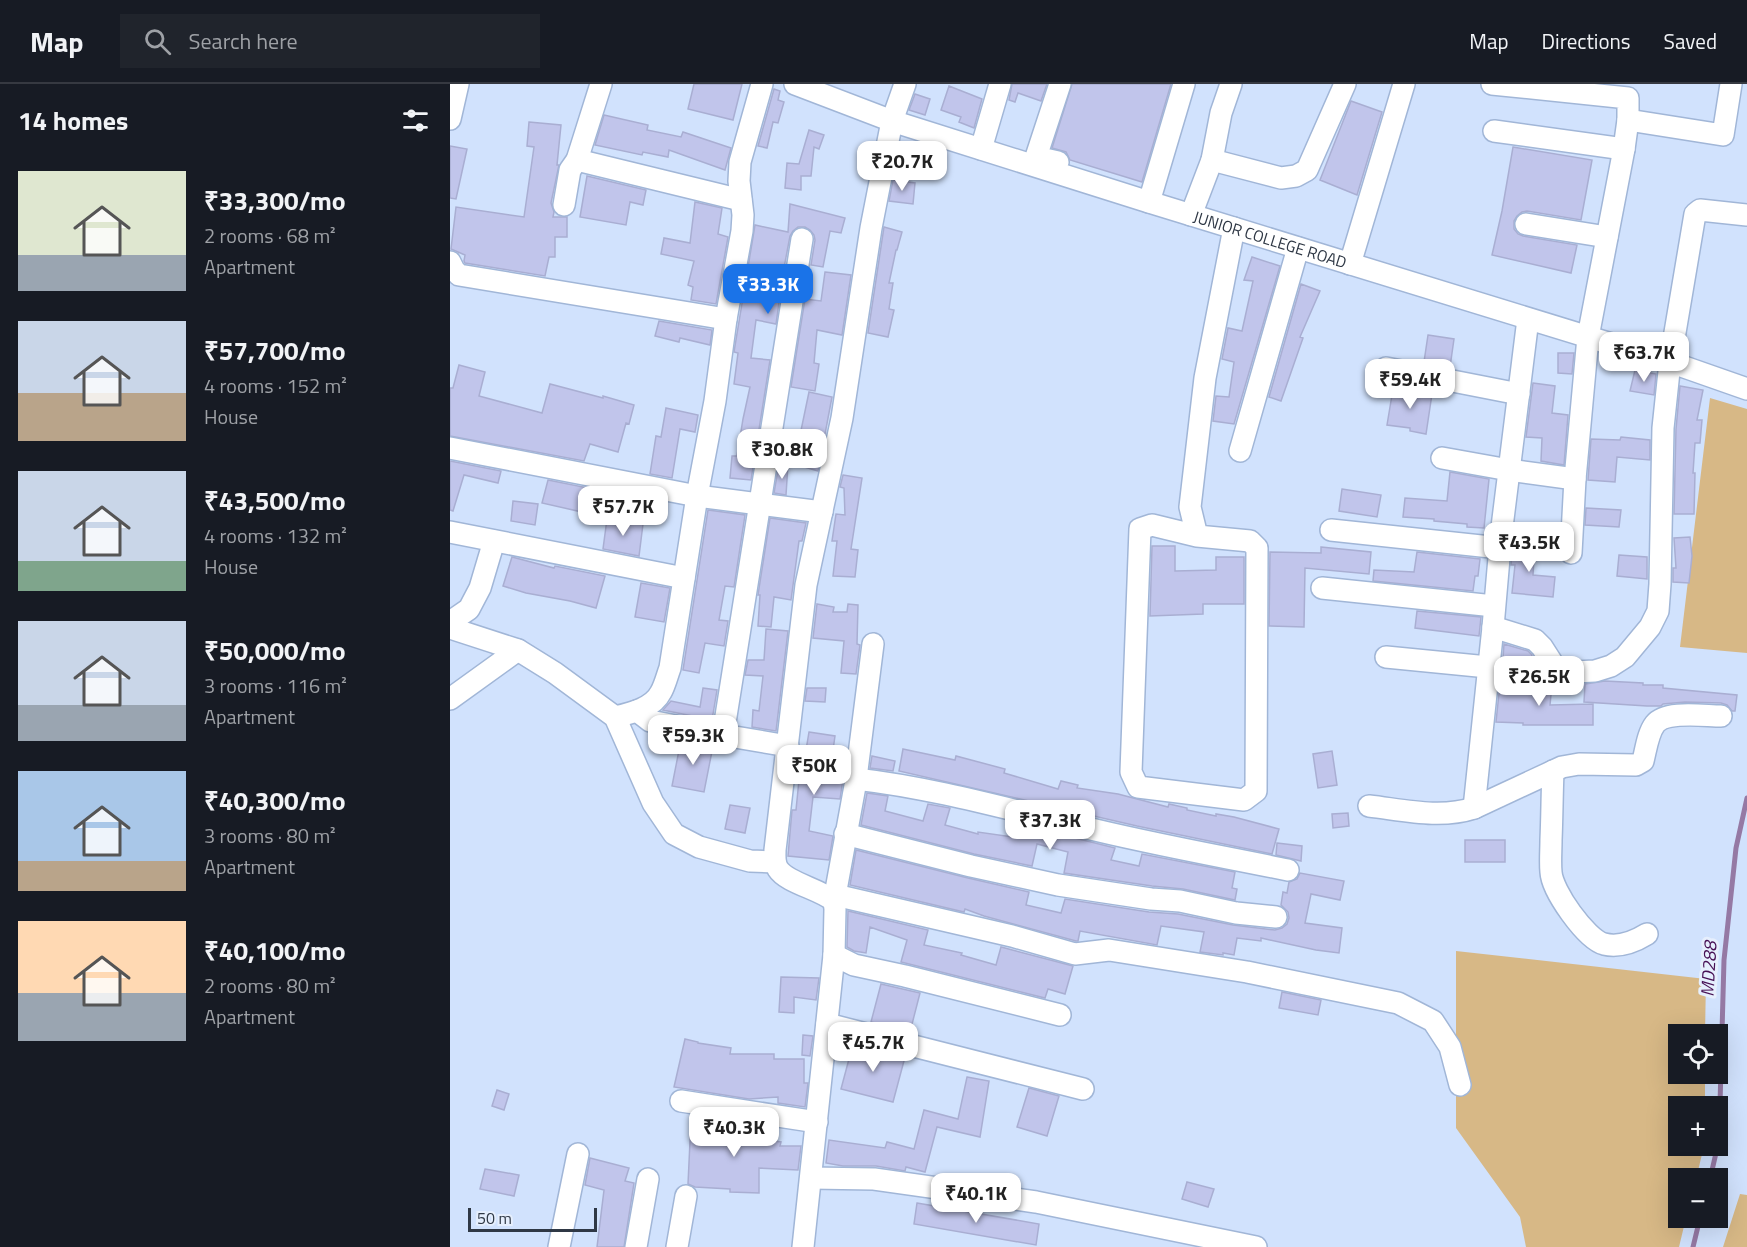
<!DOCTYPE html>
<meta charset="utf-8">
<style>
body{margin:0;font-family:"Titillium Web",sans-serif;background:#20242c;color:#f1f3f6;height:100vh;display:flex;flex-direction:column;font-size:22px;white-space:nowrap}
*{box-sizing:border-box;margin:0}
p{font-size:20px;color:#9ea1a6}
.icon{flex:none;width:33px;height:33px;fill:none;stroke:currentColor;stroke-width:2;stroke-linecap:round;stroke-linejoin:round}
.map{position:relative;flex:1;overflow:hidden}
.details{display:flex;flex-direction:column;background:#171b24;width:450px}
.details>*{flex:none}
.buttons{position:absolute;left:1218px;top:940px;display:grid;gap:12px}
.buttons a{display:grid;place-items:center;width:60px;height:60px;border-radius:0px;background:#171b24;box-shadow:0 6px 24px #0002;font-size:30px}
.scale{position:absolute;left:18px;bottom:15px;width:129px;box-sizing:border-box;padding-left:6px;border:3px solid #2f3845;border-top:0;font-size:16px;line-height:21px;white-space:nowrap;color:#2f3845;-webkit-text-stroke:4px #e6effd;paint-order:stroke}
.price{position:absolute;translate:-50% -51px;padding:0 14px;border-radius:12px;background:#fff;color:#222;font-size:20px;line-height:39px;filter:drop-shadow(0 2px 3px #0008)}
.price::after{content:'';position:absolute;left:50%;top:36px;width:18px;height:14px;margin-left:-9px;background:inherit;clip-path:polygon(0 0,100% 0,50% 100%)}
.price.current{background:#1a73e8;color:#fff}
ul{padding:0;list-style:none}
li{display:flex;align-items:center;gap:18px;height:150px;padding:0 18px}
li span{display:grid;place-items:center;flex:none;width:168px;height:120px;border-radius:0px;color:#555}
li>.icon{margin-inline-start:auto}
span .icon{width:72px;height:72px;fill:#fffc;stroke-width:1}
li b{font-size:26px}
h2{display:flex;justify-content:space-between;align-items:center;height:72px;padding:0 18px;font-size:26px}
header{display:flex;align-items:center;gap:36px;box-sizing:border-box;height:84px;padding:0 30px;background:#171b24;border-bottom:2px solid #363941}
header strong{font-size:28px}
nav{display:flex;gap:33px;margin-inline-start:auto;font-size:21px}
.search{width:420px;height:54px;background:#20242c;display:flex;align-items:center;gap:15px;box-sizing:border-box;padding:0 21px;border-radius:0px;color:#9ea1a6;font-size:22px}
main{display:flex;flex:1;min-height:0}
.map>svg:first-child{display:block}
</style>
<header>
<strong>Map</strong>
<div class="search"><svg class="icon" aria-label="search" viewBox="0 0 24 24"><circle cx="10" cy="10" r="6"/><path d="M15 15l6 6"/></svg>Search here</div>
<nav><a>Map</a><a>Directions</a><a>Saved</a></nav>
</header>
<main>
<section class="details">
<h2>14 homes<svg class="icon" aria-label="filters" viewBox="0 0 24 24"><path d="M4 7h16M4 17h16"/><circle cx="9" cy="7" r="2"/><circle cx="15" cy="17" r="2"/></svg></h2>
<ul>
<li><span style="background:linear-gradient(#dfe7d0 70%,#9aa5b1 0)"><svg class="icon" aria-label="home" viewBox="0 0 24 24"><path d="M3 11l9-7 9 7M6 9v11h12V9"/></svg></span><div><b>₹33,300/mo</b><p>2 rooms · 68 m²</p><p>Apartment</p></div></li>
<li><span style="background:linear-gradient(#c9d6e8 60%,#b9a48a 0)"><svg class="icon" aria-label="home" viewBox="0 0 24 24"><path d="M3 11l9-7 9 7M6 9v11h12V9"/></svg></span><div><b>₹57,700/mo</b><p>4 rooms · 152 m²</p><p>House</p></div></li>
<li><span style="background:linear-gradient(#c9d6e8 75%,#7fa58c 0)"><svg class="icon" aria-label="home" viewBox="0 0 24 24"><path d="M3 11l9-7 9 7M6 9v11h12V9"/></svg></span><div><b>₹43,500/mo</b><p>4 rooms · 132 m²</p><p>House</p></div></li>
<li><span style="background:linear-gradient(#c9d6e8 70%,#9aa5b1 0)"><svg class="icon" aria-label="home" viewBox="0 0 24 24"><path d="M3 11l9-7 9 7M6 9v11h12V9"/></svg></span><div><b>₹50,000/mo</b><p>3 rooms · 116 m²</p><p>Apartment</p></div></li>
<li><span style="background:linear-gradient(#a9c7e8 75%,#b9a48a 0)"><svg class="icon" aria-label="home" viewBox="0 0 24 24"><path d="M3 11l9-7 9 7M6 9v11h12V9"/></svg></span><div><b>₹40,300/mo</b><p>3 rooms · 80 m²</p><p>Apartment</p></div></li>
<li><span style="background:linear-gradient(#ffd9b3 60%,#9aa5b1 0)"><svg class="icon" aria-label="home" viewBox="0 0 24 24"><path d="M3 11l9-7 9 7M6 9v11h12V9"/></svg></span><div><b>₹40,100/mo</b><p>2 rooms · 80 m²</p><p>Apartment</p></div></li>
</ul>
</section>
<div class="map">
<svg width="1297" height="1163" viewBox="0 0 1297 1163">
<rect width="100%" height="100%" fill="#d1e2fd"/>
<path fill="#d7b886" d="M1260 314 1297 325V569L1230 563Z
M1006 867 1256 895 1255 951H1228V990H1255V1023H1228V1062H1254L1246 1095H1228V1134H1236L1229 1163H1076L1070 1133 1006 1044Z
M1290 1110 1297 1111V1163H1273Z"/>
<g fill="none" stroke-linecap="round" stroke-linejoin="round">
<path stroke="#9579a4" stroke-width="5" d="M1260 1095 1269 1056 1274 876 1286 764 1297 714
M1243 1163 1250 1134"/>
</g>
<path fill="#c1c5eb" stroke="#a9aed2" stroke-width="1.5" d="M244 0H292L283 36 238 25Z
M562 0H597L591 17 568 9 565 18 559 16Z
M622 0H721L692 98 620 76 616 68 602 64Z
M499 2 532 15 524 44 509 38 511 33 491 26Z
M324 5 330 7 328 16 334 18 328 39 323 38 317 64 308 62Z
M465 10 480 15 475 31 459 26Z
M901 17 932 28 907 111 870 96Z
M154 31 198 41 197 46 231 53 233 48 281 64 275 86 219 66 218 73 193 68 192 71 145 61Z
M79 38 111 41 107 81H109L101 119 104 128 103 133H117V153H105V173H99L95 192 15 179 14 177 15 171 1 165 6 123 74 133 84 63 77 62Z
M359 46 374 51 369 65 364 63 361 92H351V106L335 104 337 79 349 80Z
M0 62 17 65 6 115 0 114Z
M1063 63 1142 76 1131 136 1077 127 1072 128 1067 132 1064 137V145L1068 150 1073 152 1127 161 1121 189 1042 171 1052 127Z
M137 92 196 106 193 121 180 118 176 141 130 133Z
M443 96 465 99 463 120 439 117Z
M245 118 272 124 268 150 278 153 266 220 241 216 243 203 238 201 244 177 211 170 214 154 240 159Z
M340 120 395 134 391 149 380 147 373 183 361 181 365 156 364 151 360 146 355 143H348L343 147 340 152 329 210 330 211 326 240 306 236 301 274 320 276 301 396 280 394 282 372H287L293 335 300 303 284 300 288 269 284 268 305 141 338 148Z
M434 143 452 148 447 166H446L439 199H443L439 225 444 226 438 253 418 249Z
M802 173 830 182 784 340 763 337 766 312 779 313 784 278 772 275 778 244 792 247 803 197 794 196Z
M375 188 401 191 392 251 367 246 364 279 369 280 365 307 341 303 355 215 371 217Z
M851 200 870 207 850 253 853 254 831 317 819 313Z
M209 237 262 246 260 261 230 254 229 258 205 252Z
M978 251 1004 255 1000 283 974 278Z
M1108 269H1124L1122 290 1108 289Z
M9 281 35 288 29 312 92 329 100 300 153 314V312L184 321 179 340 176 339 168 368 140 360 134 377 0 352V304H3Z
M1185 286 1206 290 1204 311 1180 307Z
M1083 299 1105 302 1102 329 1118 331 1114 381 1091 377 1092 354 1076 353Z
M1230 302 1253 306 1247 336H1252L1250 359H1245L1243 389H1245L1244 430H1224L1226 345Z
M943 305 982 310 976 350 960 347V344L937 341Z
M359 308 382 313 368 387 344 380Z
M216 324 248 331 245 348 230 345 222 394 200 390 206 352 211 353Z
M1171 353 1200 356V376L1167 373 1165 398 1138 396 1141 355 1170 356Z
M0 377 51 387 48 399 14 391 3 427 0 426Z
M329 380H338L336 411 324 409Z
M1000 388 1039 395 1034 444 1017 443V440L984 437V435L953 433 955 414 997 417Z
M393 391 412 394 401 465 408 466 405 493 383 492 387 457H382L386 430 395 431 394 404 390 403Z
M98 396 138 404 132 428 92 419Z
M892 405 931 411 927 433 889 427Z
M63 417 88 420 85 441 61 437Z
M1136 424 1171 426 1169 443 1135 441Z
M258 426 295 431 284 503 275 502 269 536 278 537 274 562 255 559 249 589 233 586Z
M320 434 356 439 352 457H349L341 516 324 513 321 543 308 542 310 511H308Z
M157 435 193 440 189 472 153 465Z
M1240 453 1242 472 1239 499 1223 498V484H1226L1224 454Z
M1063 457 1085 459 1083 491 1105 493 1103 513 1062 509 1065 481H1061Z
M702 462H725V487L766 486V473H794V520H753V530L700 532Z
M871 463 921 468 919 490 855 484 854 543 819 542 820 468 871 469Z
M967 468 1030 475 1028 492H1025L1023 507 923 497 924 486 964 488Z
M1169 471 1197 473V495L1167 492Z
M62 473 104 484 105 482 155 492 146 524 120 517 76 509 53 502Z
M191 499 220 504 214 538 185 533Z
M367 520 384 523 383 528H397L398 520 408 521 407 560 410 561 406 590 391 589 394 557 363 554Z
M967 527 1031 533 1029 552 965 544Z
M316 545 338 547 326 647 302 643 303 626 309 627 313 592 295 591 298 576H314Z
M1054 560 1078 567 1082 571 1081 575 1053 574Z
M1155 597 1193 599V601H1213V604L1287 611 1285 627H1282L1277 621 1271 619 1235 618 1213 620 1211 622H1197L1134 618 1135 600Z
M1050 600H1102L1100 621 1143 620V641H1073V639L1046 638Z
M253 604 267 606 262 636 213 626 221 617 250 623Z
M357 604H376L375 618 355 617Z
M359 648 385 652 381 680 395 682 390 715 363 713 359 747 383 752 379 776 338 772 342 726H346L350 686H347L349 667 356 666Z
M231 656 263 662 254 708 222 702Z
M453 665 505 676 506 672 555 685 554 689 608 705 611 697 628 701 627 704 668 710 718 723 719 720 737 724V726L766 732V730L784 733 829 745 822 770 687 742 449 687Z
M882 667 887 701 868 704 863 670Z
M422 672 445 677 443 687 420 684Z
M417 709 438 712 435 727 473 737 478 720 500 724 495 741 528 750V748L570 754 573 741 665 764 661 776 689 782 692 770 785 788 782 804 787 805 785 816 733 805 702 802 614 789 618 768 587 760 582 782 524 770 411 741Z
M280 721 300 724 295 749 275 745Z
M898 729 899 742 883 744 882 730Z
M1015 756H1055V778H1015Z
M827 759 852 762 851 777 826 771Z
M406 766 518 794 579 808 576 821 611 829 615 815 699 828 728 830 783 841 825 846 832 844 837 840 839 834 838 828 831 821 833 808 837 809 839 798 847 795 850 789 894 797 890 816 861 810 855 839 892 844 889 869 866 866 811 854V857L787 854 784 871 773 869V871L750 868 754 848 711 842 707 861 630 847 628 857H626L534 832 515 825 514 828 400 801Z
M398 827 478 846 474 861 512 869 511 871 546 881 551 863 623 882 615 910 598 905 595 914 451 878 457 856 420 843 416 869 404 867 397 863Z
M331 893 369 894 366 916 344 913V929L329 928Z
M431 900 470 909 460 948 421 938Z
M832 908 871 916 868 931 829 924Z
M353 951 363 952 360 972 352 971Z
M235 955 248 958V959L281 964 280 970H324V975H354V999H358L355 1023 328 1019V1013L299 1015 224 1003Z
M403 960 455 973 443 1018 391 1005Z
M517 993 539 997 530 1053 487 1043 475 1088 456 1083 455 1087 426 1082H393L376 1079 379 1056 435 1064 437 1058 464 1065 474 1026 508 1035Z
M579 1004 609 1012 597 1052 567 1043Z
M47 1006 59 1010 54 1026 42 1022Z
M264 1035 278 1037 277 1051 331 1058 330 1062H351L348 1086 309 1084V1109L280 1108V1105L245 1103 238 1100 241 1036 264 1037Z
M140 1074 179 1084 175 1097 184 1099 174 1163H147L154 1106 135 1101Z
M35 1085 69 1091 64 1112 30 1105Z
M737 1098 764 1105 758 1123 732 1115Z
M467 1119 589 1140 586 1161 464 1140Z"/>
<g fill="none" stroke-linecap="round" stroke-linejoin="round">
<defs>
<g id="minor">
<path id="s1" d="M345 0 442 37 699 118 1220 278 1297 305"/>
<path d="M1042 0 1178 14V36L1174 65 1138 253 1125 395 1121 469"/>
<path d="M0 35 8 0"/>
<path d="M1178 36 1273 51 1281 0"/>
<path d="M1044 47 1174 65"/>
<path d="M531 65 550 0"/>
<path d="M127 76 291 116"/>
<path d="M762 76 831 94 846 92 857 86 895 0"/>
<path d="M608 78 586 73 610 0"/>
<path d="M699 118 734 0"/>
<path d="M114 121 120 86 127 76 151 0"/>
<path d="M741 131 762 76 771 29 781 0"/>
<path d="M1076 140 1157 153"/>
<path d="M0 178 4 186 9 191 276 235"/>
<path d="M900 180 954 0"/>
<path d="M936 284 1069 310"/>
<path d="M0 364 247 412 372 428"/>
<path d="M790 367 848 164"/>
<path d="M992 374 1059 386 1125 395"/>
<path d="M881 446 1050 464"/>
<path d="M0 448 234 494"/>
<path d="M747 452 702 441 690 445 681 688 688 703 794 716 806 707 807 464 800 457 747 452 740 423 755 294 784 144"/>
<path d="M872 504 1044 522"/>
<path d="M0 538 19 525 30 504 44 457"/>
<path d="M1043 543 1085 556 1092 563 1108 588"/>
<path d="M0 544 68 566 105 589 165 633 203 719 224 750 249 763 300 777 325 778"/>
<path d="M936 573 1038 583"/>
<path d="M1038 587 1124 588 1145 587 1161 582 1175 573 1200 543 1208 527 1210 500 1213 344 1220 278 1245 130 1250 126 1297 131"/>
<path d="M0 615 68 566"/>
<path d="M187 627 200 637 273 651"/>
<path d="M165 633C182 629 203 624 211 608 215 601 217 592 220 584L247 412 265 317 276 235 292 147 293 131 289 97 290 78 312 0"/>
<path d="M338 662 273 651 352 155"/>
<path d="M1103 687C1102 710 1102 733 1101 756 1101 767 1100 778 1101 788 1102 807 1136 855 1154 860 1170 864 1184 858 1197 850"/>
<path d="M406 695C484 704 557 725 633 743 701 760 770 772 838 786"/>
<path d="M919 722C954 726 990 735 1024 724L1112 683 1129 680 1186 681 1193 677C1196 665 1198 649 1205 640 1216 626 1254 632 1271 632"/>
<path d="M1024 724 1043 543 1051 451 1078 235"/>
<path d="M395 750 521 782 608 801 701 815 730 817 786 829 826 833"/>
<path d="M385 811 562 852 625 870 659 866 797 888 948 919 983 937 1000 963 1010 1001"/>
<path d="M384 817C370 805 337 799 328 785 324 779 325 773 325 766L356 501 392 334 421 144 442 37 455 0"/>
<path d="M384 871 404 881 455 892 610 931"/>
<path d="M377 940 633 1005"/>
<path d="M231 1017 367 1038"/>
<path d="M361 1094 424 1095 586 1118 806 1163"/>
<path d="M109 1163 128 1070"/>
<path d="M186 1163 198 1095"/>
<path d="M227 1163 236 1112"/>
<path d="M353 1163 384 871 385 825 384 817 405 702 423 560"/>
</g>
</defs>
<use href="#minor" stroke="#a1b6d7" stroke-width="24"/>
<use href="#minor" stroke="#fff" stroke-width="21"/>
</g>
<g text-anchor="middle" stroke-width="6" stroke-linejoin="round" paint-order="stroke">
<g font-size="16" fill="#2f3845" stroke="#e6effd">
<text dy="6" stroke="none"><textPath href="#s1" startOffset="500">JUNIOR COLLEGE ROAD</textPath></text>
</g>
<g font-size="18" font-style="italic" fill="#471054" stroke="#e6effd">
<text transform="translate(1259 885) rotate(-87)" y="6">MD288</text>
</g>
</g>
</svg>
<div class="buttons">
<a><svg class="icon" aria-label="locate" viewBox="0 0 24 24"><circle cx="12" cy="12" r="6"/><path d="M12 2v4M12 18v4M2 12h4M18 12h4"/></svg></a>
<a>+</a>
<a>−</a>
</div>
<div class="scale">50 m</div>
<b class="price" style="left:452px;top:108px">₹20.7K</b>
<b class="price current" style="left:318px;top:231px">₹33.3K</b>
<b class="price" style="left:1194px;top:299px">₹63.7K</b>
<b class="price" style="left:960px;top:326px">₹59.4K</b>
<b class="price" style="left:332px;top:396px">₹30.8K</b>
<b class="price" style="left:173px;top:453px">₹57.7K</b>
<b class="price" style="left:1079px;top:489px">₹43.5K</b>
<b class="price" style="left:1089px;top:623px">₹26.5K</b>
<b class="price" style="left:243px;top:682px">₹59.3K</b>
<b class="price" style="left:364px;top:712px">₹50K</b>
<b class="price" style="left:600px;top:767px">₹37.3K</b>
<b class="price" style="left:423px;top:989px">₹45.7K</b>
<b class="price" style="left:284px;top:1074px">₹40.3K</b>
<b class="price" style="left:526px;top:1140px">₹40.1K</b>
</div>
</main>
